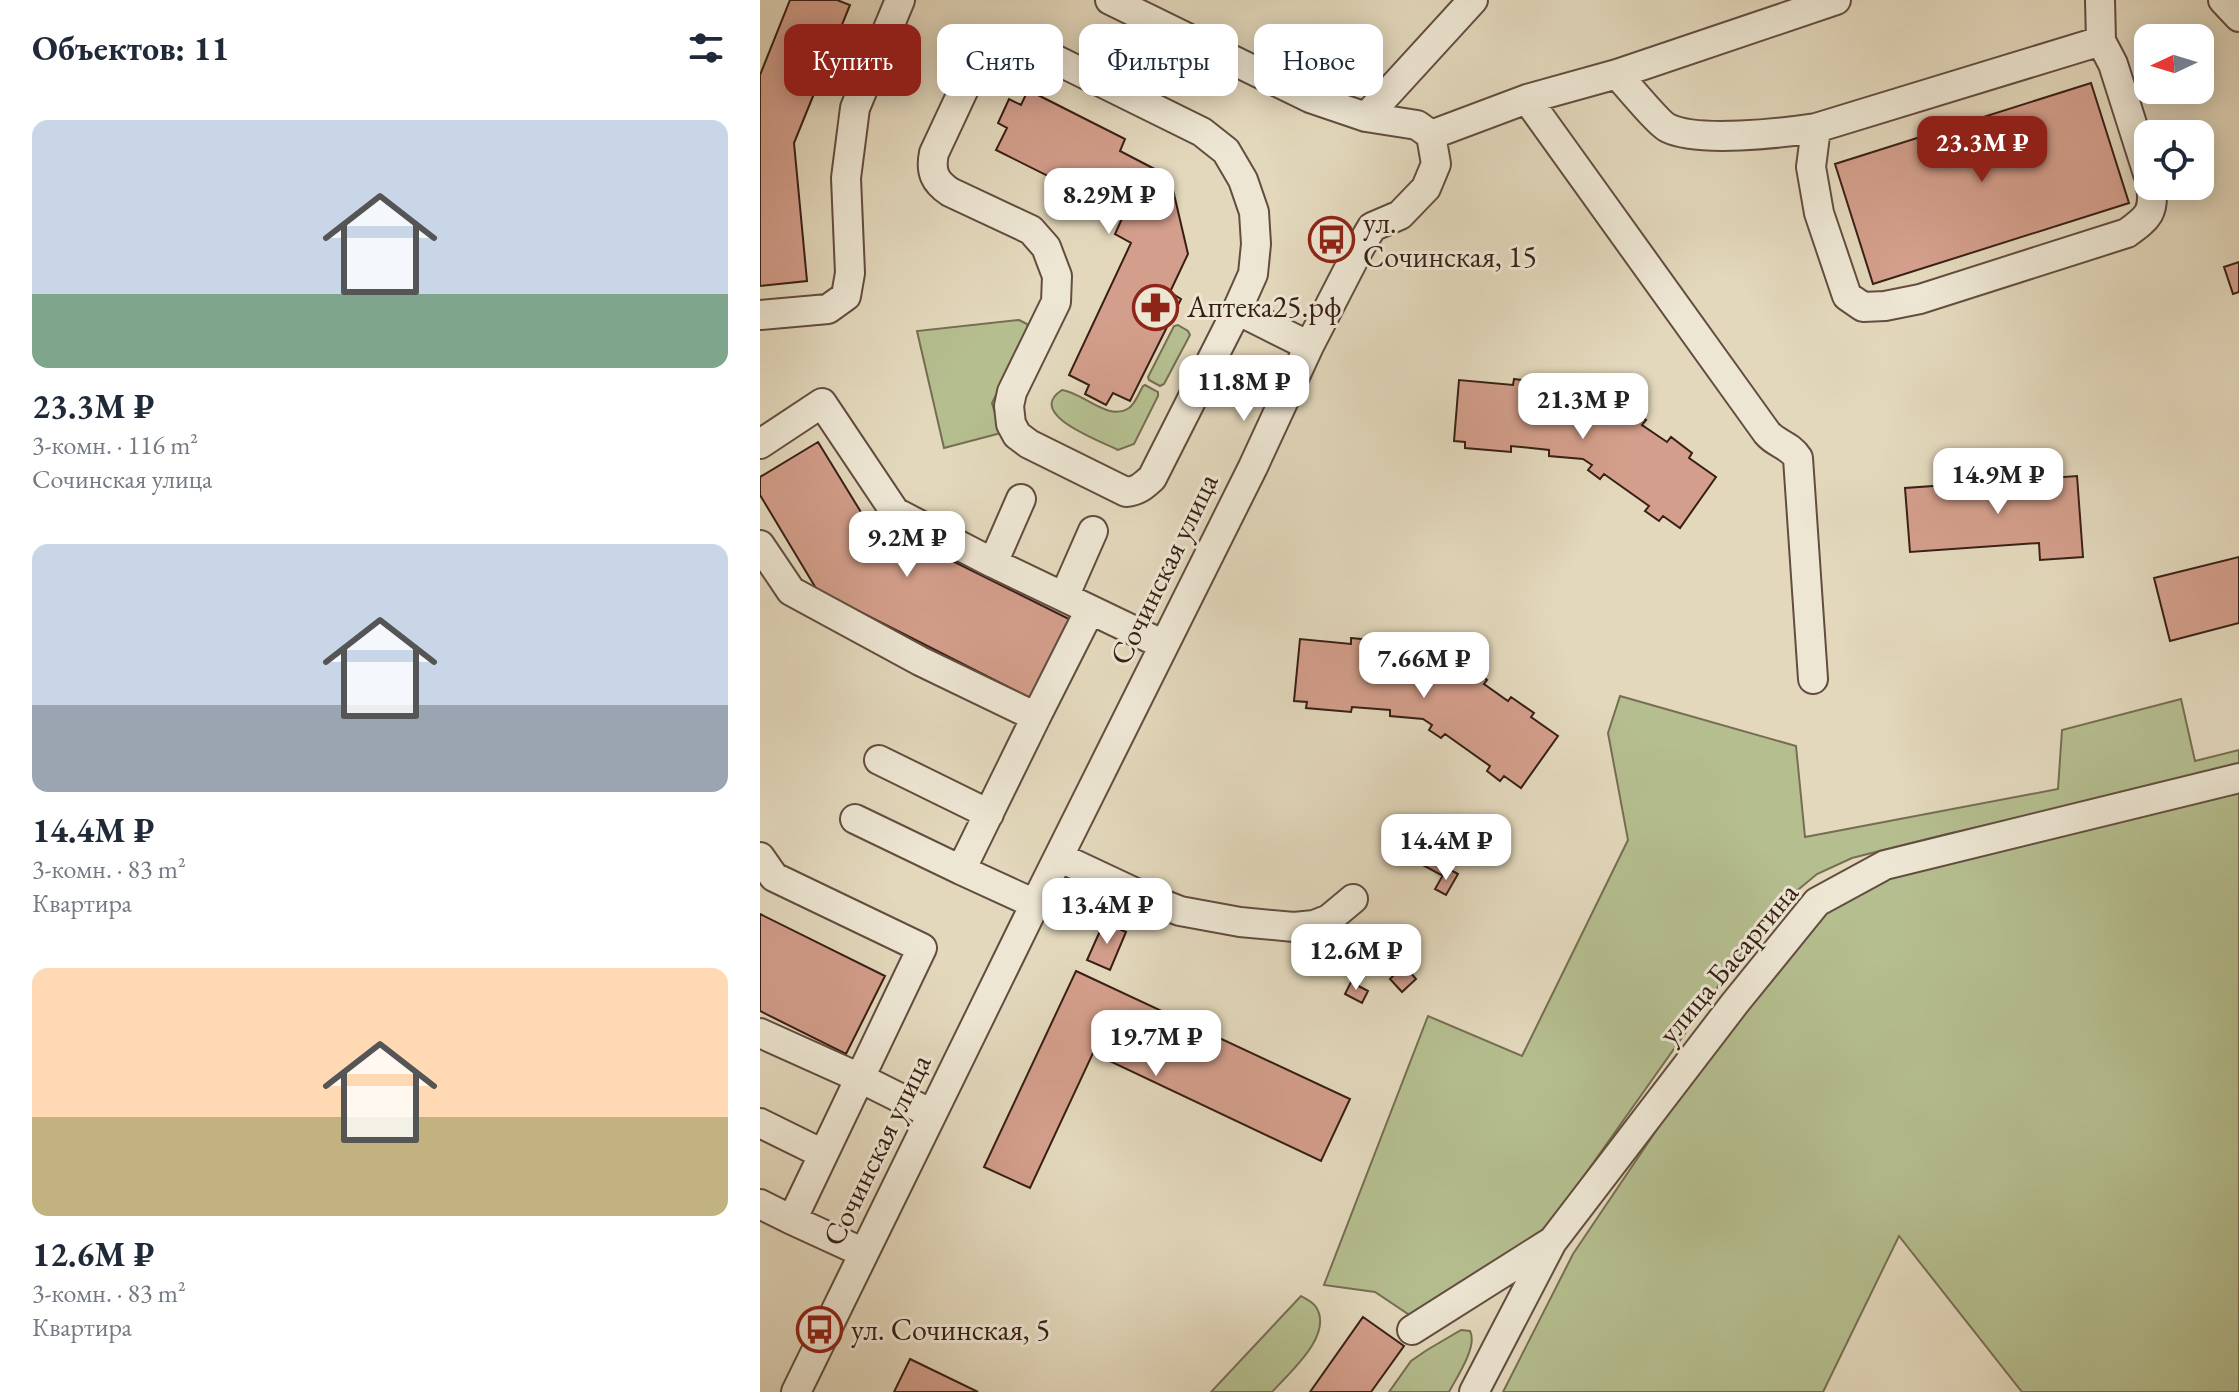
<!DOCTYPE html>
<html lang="ru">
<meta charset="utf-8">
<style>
body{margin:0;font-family:"EB Garamond",serif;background:#f6f6f7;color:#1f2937;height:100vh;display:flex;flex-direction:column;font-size:30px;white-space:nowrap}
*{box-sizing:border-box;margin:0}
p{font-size:26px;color:#747a83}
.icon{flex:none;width:44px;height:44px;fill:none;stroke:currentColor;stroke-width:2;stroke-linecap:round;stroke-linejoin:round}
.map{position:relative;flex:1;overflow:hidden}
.side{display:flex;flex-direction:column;background:#fff;width:760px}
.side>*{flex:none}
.banner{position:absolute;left:24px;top:24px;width:760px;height:72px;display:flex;gap:16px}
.needle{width:52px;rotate:266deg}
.controls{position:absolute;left:1374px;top:24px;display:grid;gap:16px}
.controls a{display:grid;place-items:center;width:80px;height:80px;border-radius:16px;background:#fff;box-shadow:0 4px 20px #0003;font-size:40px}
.price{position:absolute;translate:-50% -68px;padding:0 18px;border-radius:16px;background:#fff;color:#222;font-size:26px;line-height:52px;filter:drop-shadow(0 2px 4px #0008)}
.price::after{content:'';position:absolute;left:50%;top:48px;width:24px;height:18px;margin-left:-12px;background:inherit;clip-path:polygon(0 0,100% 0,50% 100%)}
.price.current{background:#8f2418;color:#fff}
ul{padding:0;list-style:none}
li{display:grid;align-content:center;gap:16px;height:424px;padding:0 32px}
li span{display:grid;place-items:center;height:248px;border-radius:16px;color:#555}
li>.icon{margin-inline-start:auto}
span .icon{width:144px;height:144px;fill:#fffc;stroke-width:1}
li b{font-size:34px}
h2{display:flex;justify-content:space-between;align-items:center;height:96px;padding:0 32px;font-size:34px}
.chip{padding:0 28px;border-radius:16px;background:#fff;box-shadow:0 4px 20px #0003;font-size:28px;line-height:72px}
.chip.current{background:#8f2418;color:#fff}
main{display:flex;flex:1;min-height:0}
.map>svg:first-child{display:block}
</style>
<main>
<section class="side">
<h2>Объектов: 11<svg class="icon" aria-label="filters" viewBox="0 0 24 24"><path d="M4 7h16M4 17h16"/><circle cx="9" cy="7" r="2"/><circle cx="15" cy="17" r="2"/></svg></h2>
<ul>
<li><span style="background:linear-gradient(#c9d6e8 70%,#7fa58c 0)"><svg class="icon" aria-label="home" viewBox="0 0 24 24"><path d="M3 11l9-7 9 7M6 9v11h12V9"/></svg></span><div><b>23.3M ₽</b><p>3-комн. · 116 m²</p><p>Сочинская улица</p></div></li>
<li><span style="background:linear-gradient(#c9d6e8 65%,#9aa5b1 0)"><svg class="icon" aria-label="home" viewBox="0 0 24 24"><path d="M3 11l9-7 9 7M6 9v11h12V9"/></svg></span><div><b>14.4M ₽</b><p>3-комн. · 83 m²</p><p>Квартира</p></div></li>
<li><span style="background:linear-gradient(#ffd9b3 60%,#c2b280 0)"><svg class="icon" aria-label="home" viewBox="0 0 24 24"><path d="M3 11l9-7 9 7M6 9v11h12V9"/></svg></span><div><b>12.6M ₽</b><p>3-комн. · 83 m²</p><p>Квартира</p></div></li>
</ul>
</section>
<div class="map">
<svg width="1479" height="1392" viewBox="0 0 1479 1392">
<rect width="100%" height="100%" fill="#e3d8bc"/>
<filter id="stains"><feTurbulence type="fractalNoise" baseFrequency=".0025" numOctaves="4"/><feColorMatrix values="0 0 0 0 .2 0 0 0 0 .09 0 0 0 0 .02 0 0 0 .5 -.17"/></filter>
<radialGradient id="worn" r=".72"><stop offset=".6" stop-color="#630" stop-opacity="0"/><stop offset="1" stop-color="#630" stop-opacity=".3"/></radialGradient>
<path fill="#b5be8f" stroke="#766e52" stroke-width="2" d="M259 320 267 324 268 330 232 403 241 433 184 448 157 331Z
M418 325 428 331 430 335 404 384 400 386 389 380 388 377 414 326Z
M385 385 398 392V396L374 444 358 450C341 441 264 414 302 390 322 392 348 422 369 408 375 404 379 393 383 386Z
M860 696 1036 746 1045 837 1298 789 1302 730 1421 699 1435 761 1479 750V766L1320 804 1187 834 1092 858 1057 874 1027 899 996 933 785 1231 654 1318 615 1292 564 1285 668 1016 762 1056 868 840 848 733Z
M1479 776V1392H1262L1139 1236 1063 1392H743L813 1254 997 981 1065 910 1118 875Z
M541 1296C546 1299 553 1302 556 1307 574 1335 529 1373 512 1392H451Z
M701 1330 710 1331C718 1346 697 1377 689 1392H629L651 1361 667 1350Z"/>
<path fill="#d39e8b" stroke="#381f16" stroke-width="2" d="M30 0H77L90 5 34 143 47 281 0 286V75Z
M1331 83 1369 203 1113 284 1075 164Z
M268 90 365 139 360 151 410 177 428 254 410 292 421 299 370 401 353 393 346 405 325 394 329 385 309 375 371 243 355 234 364 214 236 150 247 128 238 123 249 99 261 105Z
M1479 262V292L1473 294 1464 267Z
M754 379 780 382 779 387 822 391 821 398 849 401 872 417 875 412 886 420 882 425 907 442 911 437 932 453 929 458 956 477 920 528 903 516 899 521 885 511 889 506 844 474 840 479 828 470 832 465 823 459 789 456V450L751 446V452L705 448V442L694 441 699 380 753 385Z
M58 442 104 517 309 619 270 698 57 590 0 495V477Z
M1317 476 1323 557 1280 560 1279 543 1150 552 1145 488Z
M1479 557V623L1410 641 1394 578Z
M591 638 621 641V647L664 651 663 658 690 660 712 676 716 671 727 680 724 684 748 701 751 697 774 713 771 717 798 736 761 788 744 776 740 781 727 771 730 766 685 734 681 738 669 730 672 725 663 719 630 716V710L592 707 591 712 546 708 547 702 534 701 540 639 591 644Z
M669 849 690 860 681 875 661 864Z
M687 868 698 874 686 895 675 889Z
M0 914 125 976 86 1054 0 1011Z
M344 922 366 932 350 970 327 960Z
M644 965 656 979 642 992 630 979Z
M316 971 590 1099 561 1161 333 1053 270 1188 224 1167Z
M591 982 608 991 602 1003 585 994Z
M603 1317 644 1346 611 1392H550Z
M150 1359 218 1392H134Z"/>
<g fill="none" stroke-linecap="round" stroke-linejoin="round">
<defs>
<path id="minor" d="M350 0 550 98 606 117 657 125 671 135
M1340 0 1341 41 1353 64 1388 174
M1463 0 1479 17
M258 41 442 132 466 151 483 180 494 212 496 244 493 274 477 310 392 478C383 486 378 491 366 492L269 444 257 435 251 424 249 406 252 392 296 302 297 276 286 247 271 230 190 192C175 182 170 172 174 153L217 61C229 46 240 43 258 41Z
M857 74C867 85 899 124 908 128 938 143 1022 133 1056 128L1051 167 1059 213 1087 296 1103 307 1125 306 1160 299 1367 233C1388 218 1395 212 1391 186
M767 99 1007 433C1016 444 1030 445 1038 458L1053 679
M606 117 713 0
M1056 128 1341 41
M477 310 549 346
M0 315 68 309 86 296 90 273 86 178 95 108 140 0
M0 444 62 403 135 512 233 563 404 645
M0 545 31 591 160 661 276 717 330 610
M233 563 261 499
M304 597 333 531
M119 760 229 814
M95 819 201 870
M0 857 14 877 162 948 32 1220 104 1253
M299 857 382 896 420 911 480 922 534 927 554 925 569 919 593 899
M275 904 201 870 276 717
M0 1033 100 1078 172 1114
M0 1123 63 1154
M0 1204 32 1220
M652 1330 791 1242
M36 1392 275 904 493 467 549 346 599 249 612 227 640 215 666 188 676 164 671 135 767 99 857 74 1076 0
M714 1392 792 1242 975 1003 1057 902 1125 865 1479 778"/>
</defs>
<use href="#minor" stroke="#634d40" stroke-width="32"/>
<use href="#minor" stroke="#ede6d3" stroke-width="28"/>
</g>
<defs>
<symbol id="bus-ring" viewBox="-11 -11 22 22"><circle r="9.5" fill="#ede6d3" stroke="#8f2418" stroke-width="1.5"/><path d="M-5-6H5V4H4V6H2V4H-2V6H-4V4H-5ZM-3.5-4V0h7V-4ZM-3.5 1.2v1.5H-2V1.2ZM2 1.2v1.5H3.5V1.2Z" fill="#8f2418"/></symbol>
<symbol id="pharmacy-ring" viewBox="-11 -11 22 22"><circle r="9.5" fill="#ede6d3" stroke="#8f2418" stroke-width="1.5"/><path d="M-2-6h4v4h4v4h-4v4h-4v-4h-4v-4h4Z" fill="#8f2418"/></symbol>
</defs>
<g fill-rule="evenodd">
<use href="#bus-ring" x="546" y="214" width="51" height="51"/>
<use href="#pharmacy-ring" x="370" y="282" width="51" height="51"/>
<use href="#bus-ring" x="34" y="1304" width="51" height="51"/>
</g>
<g text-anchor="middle" stroke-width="6" stroke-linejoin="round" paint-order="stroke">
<g font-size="30" fill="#381f16" stroke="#ede6d3" text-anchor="start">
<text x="603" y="233">ул.<tspan x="603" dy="34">Сочинская, 15</tspan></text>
<text x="427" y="317">Аптека25.рф</text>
<text x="91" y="1340">ул. Сочинская, 5</text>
</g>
<g font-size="30" fill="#381f16" stroke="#ede6d3">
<text transform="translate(404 569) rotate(-64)" y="10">Сочинская улица</text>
<text transform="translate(968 963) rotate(-50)" y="10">улица Басаргина</text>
<text transform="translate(117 1150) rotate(-64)" y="10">Сочинская улица</text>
</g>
</g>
<rect width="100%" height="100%" filter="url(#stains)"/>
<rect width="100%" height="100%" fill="url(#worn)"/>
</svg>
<div class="controls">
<a><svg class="needle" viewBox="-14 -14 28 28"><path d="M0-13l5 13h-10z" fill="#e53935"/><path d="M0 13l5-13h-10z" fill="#747a83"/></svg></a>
<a><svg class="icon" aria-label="locate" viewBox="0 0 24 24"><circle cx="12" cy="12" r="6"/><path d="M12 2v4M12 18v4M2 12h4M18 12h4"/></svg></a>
</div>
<b class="price current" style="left:1222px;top:184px">23.3M ₽</b>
<b class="price" style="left:349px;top:236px">8.29M ₽</b>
<b class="price" style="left:484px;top:423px">11.8M ₽</b>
<b class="price" style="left:823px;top:441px">21.3M ₽</b>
<b class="price" style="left:1238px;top:516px">14.9M ₽</b>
<b class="price" style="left:147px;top:579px">9.2M ₽</b>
<b class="price" style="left:664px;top:700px">7.66M ₽</b>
<b class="price" style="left:686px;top:882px">14.4M ₽</b>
<b class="price" style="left:347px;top:946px">13.4M ₽</b>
<b class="price" style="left:596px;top:992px">12.6M ₽</b>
<b class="price" style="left:396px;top:1078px">19.7M ₽</b>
<div class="banner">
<a class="chip current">Купить</a>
<a class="chip">Снять</a>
<a class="chip">Фильтры</a>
<a class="chip">Новое</a>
</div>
</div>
</main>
